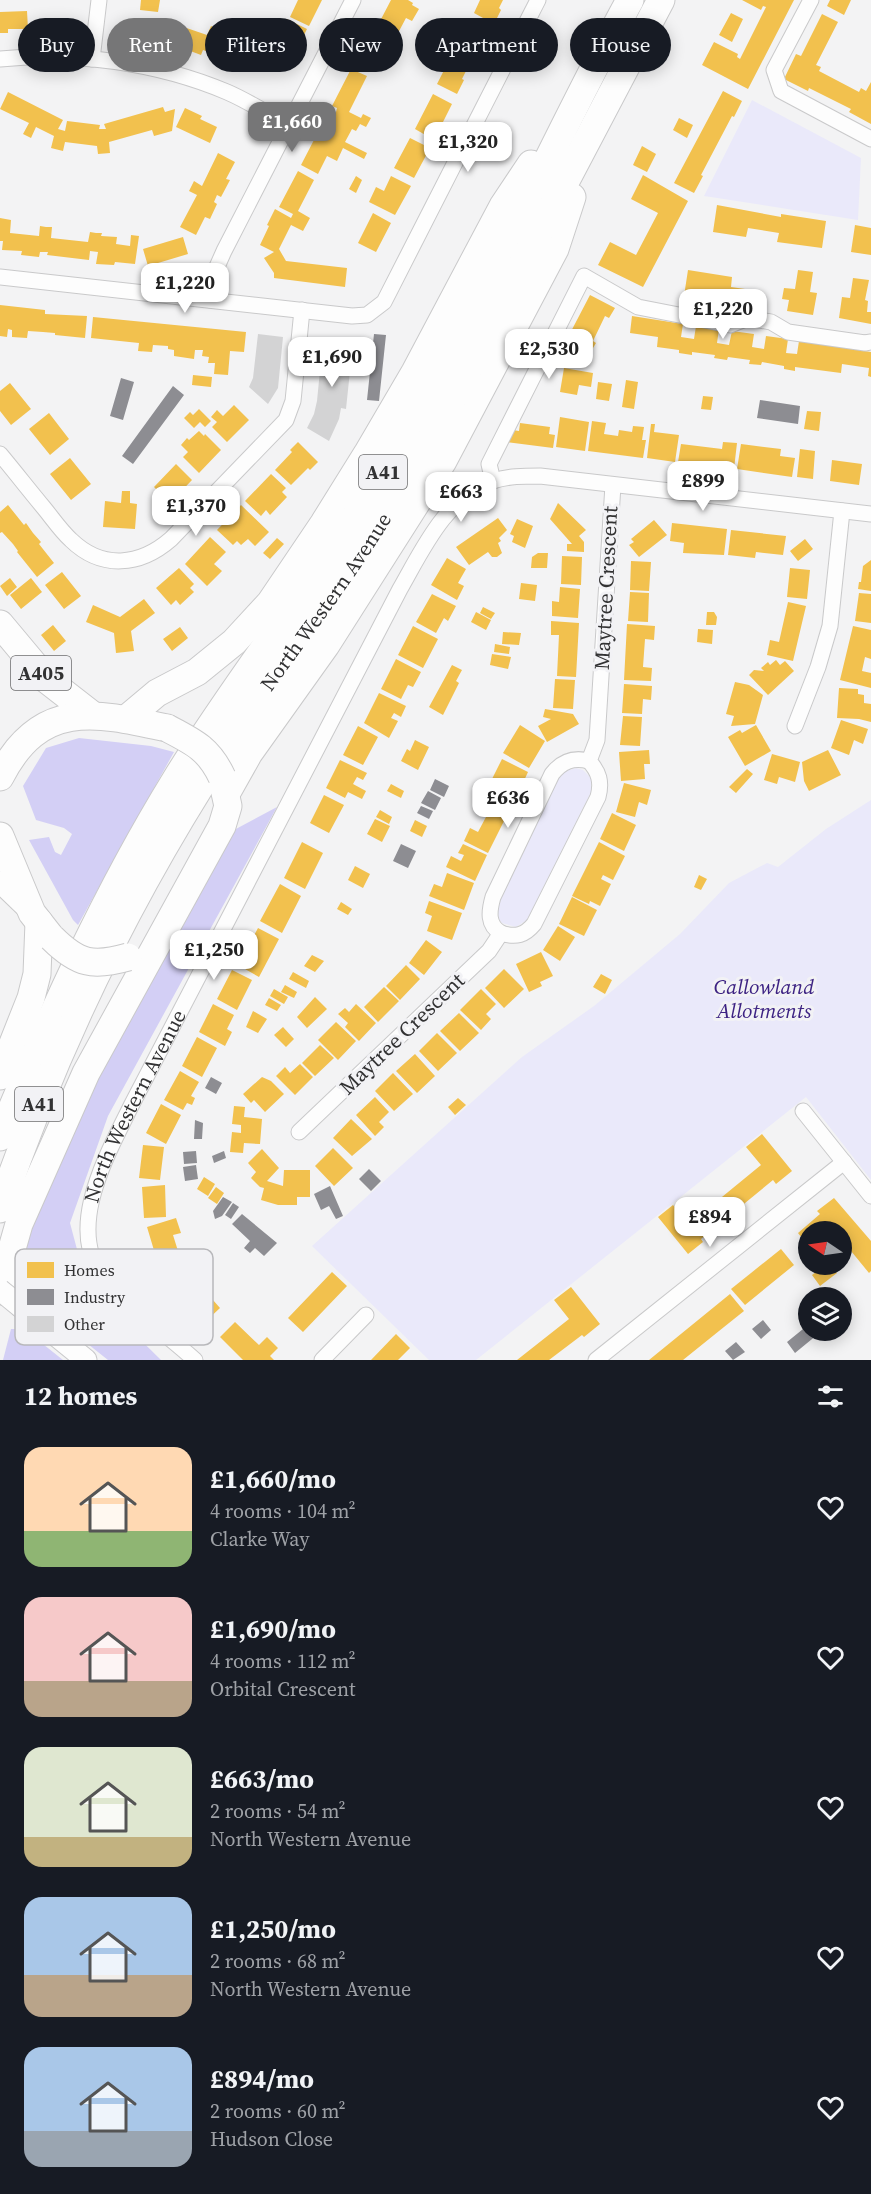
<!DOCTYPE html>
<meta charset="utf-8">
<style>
body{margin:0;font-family:"Source Serif 4",serif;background:#242831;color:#f1f3f6;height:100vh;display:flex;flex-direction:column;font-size:22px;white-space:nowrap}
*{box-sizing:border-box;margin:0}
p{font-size:20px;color:#9ea1a6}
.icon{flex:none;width:33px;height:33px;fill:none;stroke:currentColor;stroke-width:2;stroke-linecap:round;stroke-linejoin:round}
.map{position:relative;height:1360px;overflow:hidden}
.side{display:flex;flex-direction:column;background:#171b24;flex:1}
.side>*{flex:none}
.guide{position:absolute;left:18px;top:18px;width:836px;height:54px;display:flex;gap:12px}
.needle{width:39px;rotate:283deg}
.tools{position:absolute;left:798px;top:1221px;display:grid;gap:12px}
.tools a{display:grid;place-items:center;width:54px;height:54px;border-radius:50%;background:#171b24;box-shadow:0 3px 15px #0003;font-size:30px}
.price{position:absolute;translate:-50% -51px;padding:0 14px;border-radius:12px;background:#fff;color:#222;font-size:20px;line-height:39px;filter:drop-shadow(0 2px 3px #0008)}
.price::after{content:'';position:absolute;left:50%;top:36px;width:18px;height:14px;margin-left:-9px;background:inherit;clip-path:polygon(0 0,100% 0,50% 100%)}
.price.current{background:#767677;color:#fff}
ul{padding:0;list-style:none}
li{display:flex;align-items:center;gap:18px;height:150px;padding:0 24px}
li span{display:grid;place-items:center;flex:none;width:168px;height:120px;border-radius:18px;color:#555}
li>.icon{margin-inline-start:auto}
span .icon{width:72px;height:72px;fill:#fffc;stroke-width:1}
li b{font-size:26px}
h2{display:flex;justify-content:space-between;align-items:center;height:72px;padding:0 24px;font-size:26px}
.pill{padding:0 21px;border-radius:27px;background:#171b24;box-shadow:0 3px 15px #0003;font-size:21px;line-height:54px}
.pill.current{background:#767677;color:#fff}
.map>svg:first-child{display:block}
</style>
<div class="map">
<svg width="871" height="1360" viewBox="0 0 871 1360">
<rect width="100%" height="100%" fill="#f3f3f4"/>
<path fill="#eae9fa" d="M752 100 861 158 858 220 704 196Z
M576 768 583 770 591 778V792L527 920 516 927 502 923 498 918 497 911 499 903 558 778 562 772Z
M871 800V1180L806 1097 476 1360H429L312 1246 522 1057 594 1006 680 934 729 883 767 863 778 867 826 829Z"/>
<path fill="#d3cff5" d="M79 738 151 746 174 752 78 925 73 920 29 840 49 837 55 852 61 855 72 834 64 828 36 820 23 786 46 748Z
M277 807 108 1116 70 1223 87 1287 161 1360H108L11 1283 37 1207 102 1064 234 830Z
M11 1329H24L63 1360H3Z"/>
<path fill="#f2c14e" d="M141 0H160L158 12 140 10Z
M298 0H322L309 26 290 17Z
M391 0H408L413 3 412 5 419 9 412 21 406 18 398 33 379 23Z
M480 0H503L499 8 501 10 494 24 474 13Z
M742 0H794L748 89 702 65 714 42 738 54 737 57 740 59 766 7 763 6 761 10Z
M830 0H851L844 15 827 6Z
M27 11 28 29H8V33H0V12Z
M731 13 743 19 732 42 719 35Z
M822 14 838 22 816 65 821 67 819 71 859 92 861 88 866 91 871 82V124L849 112 851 109 809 88 808 91 784 79 796 54 801 56Z
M287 19 307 29 299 45 295 44 287 61 270 54Z
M469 21 489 32 482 47 479 45 462 79 464 80 457 94 437 84Z
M172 23 207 35 211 26 223 31 220 39 241 48 244 40 254 45 253 48 262 50V59H272V65L255 66 249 63 246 70 228 62 227 65 210 58 212 53 203 50 201 55 185 49 186 46 166 40Z
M372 30 394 41 386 57 379 54 371 70 352 60 360 44 364 46Z
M351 69 367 76 349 112 361 118 363 114 371 118 366 127 360 124 356 131 352 129 345 142 367 153 364 159 343 148 337 161 327 156 318 174 301 165 329 111 335 113 336 112 337 108 332 106Z
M723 91 742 101 734 117 732 116 701 175 703 176 694 193 674 183Z
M8 92 63 120 58 129 65 131 67 121 100 125 99 129H106L104 124 163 107 165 112 175 109 172 131 154 136 152 130 109 142 110 153 98 154 97 146 65 142 63 151 51 148 54 136 36 127 31 138 23 134 29 123 0 109Z
M433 94 452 104 434 140 415 129Z
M185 108 202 116 200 119 217 127 210 143 176 127Z
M679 118 693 125 687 138 673 130Z
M410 138 430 148 414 178 394 168Z
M642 146 656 154 647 172 633 165Z
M218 153 235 162 226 179 230 180 221 197 217 195 214 202 217 204 210 219 205 217 196 235 180 227 197 195 189 191 194 181 202 186Z
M298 171 314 180 298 211 310 218 303 231 291 225 279 249 286 261 347 268 345 287 274 278V273L264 258 274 252 260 245 269 226 267 225 275 209 291 218 293 214 279 207Z
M643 175 688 201 643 287 598 265 610 242 636 255 658 213 631 199Z
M356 176 362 180 356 193 349 189Z
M391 176 411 186 395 215 369 202 376 187 384 191Z
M717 205 781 217V214L826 221 822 248 777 242 779 233 748 228 746 237 713 232Z
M373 213 391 223 376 252 358 243Z
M0 218 11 220 10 233 39 236 40 226 46 227H52L51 238 88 242 90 232 96 233H102L101 236 117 237 116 244 130 246 131 235 139 236 135 264 115 262 114 265 96 264 98 252 90 251 89 260 47 255 48 252H40L39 257 21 255 22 251 2 250 3 241H0Z
M855 225 871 228V255L851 252Z
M183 237 188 254 148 266 143 249Z
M688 270 732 277 731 287 759 291 756 307 684 296Z
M798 270 813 272 810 292 817 293 813 315 787 311 789 300 782 299 784 288 795 289Z
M853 278 869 280 865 300 868 301 867 312H871V324L839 318 842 297 850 298Z
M590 295 615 308 609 318 605 316 593 341 596 343 590 353 566 341Z
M0 305 45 310V314L87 316 85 338 55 335V333L43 332 28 331 27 338 12 337V330L8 329 7 337 0 336Z
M632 316 683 324 681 337 694 339 696 326 719 329 717 343 729 345 732 331 754 334 752 347 764 349 766 336 788 339 786 353 797 354 799 341 871 352V377L868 376 869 368 842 364 841 373 795 367V371L784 369V366L762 362 761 365 749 364 750 360 728 357 727 360 714 358 715 355 692 352V355L679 353V350L657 347 658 337 630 333Z
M93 317 246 332 244 352 230 351 228 375 214 374 215 363H208L209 357 202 356 203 350H195L194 359 174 356V350L168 349V346L153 345 152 352 138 351 139 343 91 338Z
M564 368 593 373 591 387 579 385 577 395 560 392Z
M193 375 212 377 211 387 192 385Z
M626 380 638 382 634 409 622 407Z
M598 382 612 384 609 401 596 399Z
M10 383 31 409 11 425 0 411V391Z
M703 396 713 397 711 410 701 409Z
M234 405 249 420 227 442 212 427 217 422 211 417 217 410 223 416Z
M199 409 211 421 205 427 200 422 194 428 184 418 190 412 193 415Z
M807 411 821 412 819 431 804 429Z
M49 413 69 439 50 455 29 429Z
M560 417 589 422 585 451 556 447Z
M592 421 606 423 604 434 618 436 619 430 632 432 633 426 644 427 642 440H646L643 458 588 451Z
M520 423 550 427 549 434 555 435 553 448 507 442 513 430 519 431Z
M651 424H655L654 432 679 435 675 462 647 458Z
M199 431 204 436 205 434 221 450 199 473 183 457 188 452 181 445 187 438 189 440Z
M298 442 318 462 310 470 308 468 291 485 275 470 292 452 290 450Z
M723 442 737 443 734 469 678 462 681 444 722 449Z
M741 444 781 449 780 456 795 458 792 477 737 469Z
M800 449 815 451 813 479 797 477Z
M70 458 91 484 71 500 50 474Z
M832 460 862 464 859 485 830 481Z
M176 464 192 480 170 503 154 487Z
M271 474 286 488 282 492 287 497 270 515 266 510 261 516 245 501Z
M122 491H130V503L137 504 135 529 103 527 105 501 121 503Z
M558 503 586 530 579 536 584 542V552L567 551V544H572L550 519Z
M8 505 24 525 26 523 33 533 41 542 39 544 54 563 37 577 17 552 18 551 13 544 2 532 0 533V512Z
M241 505 269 532 255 546 248 539 241 545 237 541 233 545 217 530Z
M498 518 507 530 499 538 501 541 498 543 502 553 497 557H492L488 552 469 565 456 547Z
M517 519 533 526 525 548 512 542 514 536 510 534Z
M654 520 667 535 639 557 629 545 634 542 631 539Z
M672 523 727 529 724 555 683 553 684 543 670 541Z
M731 530 786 536 783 555 756 552 755 558 728 555Z
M210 537 226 552 214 564 222 571 207 586 185 564Z
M277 538 284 544 270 559 263 553Z
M805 539 813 549 798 561 790 551Z
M538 553H548L547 568H531L532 557Z
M562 556 582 557 581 585 561 584Z
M447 558 466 569 458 583 464 586 457 600 431 585Z
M871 560V591L858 589 859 582H861L863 566Z
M631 561 651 562 649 591 630 590Z
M179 568 194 584 190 588 194 592 180 605 176 600 171 605 156 588Z
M790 568 810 570 807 599 787 597Z
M62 572 81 596 64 609 45 585Z
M10 578 17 587 7 596 0 586Z
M31 578 42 592 21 609 10 595Z
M521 583 537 585 535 601 519 599Z
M560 587 580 589 578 618 552 616V601L559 602Z
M630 592 649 593 648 622 628 621Z
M859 593 871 594V623L855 621Z
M432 594 456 606 448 621 444 618 436 633 416 622Z
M144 599 155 613 131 631 134 651 116 653 114 633 86 622 93 605 120 617Z
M788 602 806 606 793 661 767 655 770 640 779 642Z
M483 607 495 613 491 619 480 613Z
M476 612 491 620 486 630 471 622Z
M707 612H714L717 617 716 625H706Z
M551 621 579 623 576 677 557 676 559 635H551Z
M627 624 655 626 654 640 645 639 643 667 652 668 651 681 624 680Z
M53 625 66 641 54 651 41 635Z
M413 626 438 639 423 668 398 655Z
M853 626 871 630V659L865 657 862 671 871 673V688L840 680Z
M180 627 188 638 172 651 163 639Z
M698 629 713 630 712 644 697 642Z
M503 632 521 633 519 645 502 644Z
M495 644 510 647 509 654 494 652Z
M492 654 511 657 508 669 490 665Z
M396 659 421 672 413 687 408 685 401 699 381 689Z
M776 660 780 665 785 661 794 671 768 695 749 675 754 670 764 671 761 668 768 662 770 665Z
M452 665 462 670 456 681 459 683 443 715 429 707Z
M555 679 575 680 573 709 553 708Z
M735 682 749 685 763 695 755 724 731 726 734 716 726 714Z
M624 684 652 686 651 700 643 699 642 714 622 713Z
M839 688 858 689V694L864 695V703L871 704V722L859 719 837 718Z
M379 693 406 706 401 717 394 713 391 718 398 721 389 738 364 723Z
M545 709 573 714 579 724 547 742 538 726 551 719 543 717Z
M623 716 642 717 640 746 620 745Z
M841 720 868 729 863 744 854 740 849 755 831 748Z
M520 725 545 741 529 768 503 753Z
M756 725 771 751 745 766 728 737 740 730 742 733Z
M358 726 378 737 363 765 343 755Z
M415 740 429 747 418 770 401 761 407 749 410 751Z
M649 750 650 764H644L645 779 621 781 619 752Z
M828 750 841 775 809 791 804 781 802 762Z
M772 754 800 762 795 782 779 777 777 784 764 780Z
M502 759 528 772 516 798 489 785Z
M340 760 367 773 363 780 357 777 353 784 366 791 362 799 348 792 345 798 326 788Z
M747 769 753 774 736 793 729 787Z
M624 783 651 790 647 805 639 802 635 817 616 812Z
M391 784 404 791 401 798 387 791Z
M486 791 496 796 498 793 514 801 488 853 464 841 470 828 478 832 486 817 478 813 484 802 481 801Z
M324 795 344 805 329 833 310 823Z
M380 810 392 817 389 824 376 817Z
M612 813 636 825 624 851 600 839Z
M375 819 390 826 382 842 367 834Z
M415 820 427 826 422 837 410 831Z
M302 842 323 853 305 889 284 878Z
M599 842 625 856 613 880 603 875 601 879 611 884 600 906 590 901 589 904 572 896Z
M463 844 487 855 475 881 446 867 451 856 461 861 464 855 458 853Z
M355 866 370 874 363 888 348 880Z
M447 873 474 883 464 910 429 896 434 884 442 887Z
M699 875 707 879 701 890 694 887Z
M280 884 301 896 282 933 260 921Z
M572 897 597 910 584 936 559 924Z
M429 901 462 913 452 940 427 931 432 916 425 913Z
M341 902 352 909 348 915 337 909Z
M558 926 575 937 560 961 543 950Z
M258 928 279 939 259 977 238 965Z
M426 940 442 952 424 975 409 963Z
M541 952 553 976 540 982 542 986 529 992 516 964Z
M312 955 324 961 315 972 304 966Z
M406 965 420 979 400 1000 386 986Z
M504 969 524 989 504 1008 485 988Z
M232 970 252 980 237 1010 217 999Z
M293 972 309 981 306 988 289 979Z
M601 974 612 980 605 994 593 987Z
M285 985 297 992 294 998 281 992Z
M384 987 399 1001 378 1022 364 1007Z
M274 989 288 997 284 1004 270 996Z
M481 989 496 1004 486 1014 491 1019 481 1030 460 1010Z
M315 997 327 1009 307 1028 297 1017Z
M269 998 281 1005 277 1011 265 1005Z
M213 1004 234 1015 227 1029 232 1032 225 1046 199 1032Z
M356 1004 376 1023 359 1041 345 1027 348 1023 338 1014 345 1008 349 1012Z
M253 1011 267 1019 258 1033 246 1027Z
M459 1013 479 1033 460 1051 440 1031Z
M336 1022 356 1041 338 1060 318 1040Z
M283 1027 294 1039 286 1047 274 1035Z
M437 1033 457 1053 438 1071 419 1051Z
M197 1037 217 1048 202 1077 182 1066Z
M320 1045 334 1058 315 1076 302 1063Z
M415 1054 435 1076 417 1093 396 1071Z
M300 1064 313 1077 295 1095 276 1076 285 1067 290 1073Z
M180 1071 199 1082 191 1096 195 1098 192 1105 187 1103 183 1110 164 1100Z
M393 1073 413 1094 394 1111 375 1091Z
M262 1077 271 1081 284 1094 265 1112 254 1100 251 1103 243 1094Z
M375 1097 389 1112 379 1122 384 1127 375 1136 356 1115Z
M458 1098 466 1105 455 1115 448 1107Z
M161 1104 181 1115 166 1144 146 1133Z
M234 1106 245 1107 244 1117 262 1119 260 1144 244 1143 243 1153 230 1152 232 1132 241 1133V1125L232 1124Z
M351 1119 372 1139 352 1156 333 1138Z
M762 1134 792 1171 776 1184 773 1180 701 1239 703 1242 688 1254 658 1217 673 1205 689 1224 761 1165 746 1147Z
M143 1145 164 1147 160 1180 139 1178Z
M333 1148 353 1168 334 1186 315 1166Z
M262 1149 279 1168 267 1181 283 1186 284 1170H310V1197H297V1205H278L261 1200 264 1188 260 1187 251 1178 256 1172 248 1163Z
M204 1177 215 1184 208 1196 197 1189Z
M165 1185 166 1217 144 1218 142 1187Z
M216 1187 224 1193 217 1204 208 1198Z
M834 1198 871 1241V1271L869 1273 842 1240V1232H808V1246L798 1233 820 1214 817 1211Z
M176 1218 181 1233 173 1235 178 1251 156 1257 147 1227Z
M781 1249 794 1265 745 1305 731 1289Z
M822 1264H830L837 1273 820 1286 812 1275 824 1266Z
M332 1272 347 1286 303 1332 288 1318Z
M198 1283 220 1308 204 1323 182 1298Z
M571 1287 600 1324 584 1337 582 1335 549 1360H517L569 1319 554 1300Z
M730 1294 744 1311 719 1331 683 1360H649Z
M235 1322 259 1345 267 1337 278 1348 270 1356 274 1360H243L220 1337Z
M396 1334 410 1348 398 1360H371Z"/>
<path fill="#8d8d92" d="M374 334 386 335 379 401 367 400Z
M121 378 134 382 123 420 110 416Z
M173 386 184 395 133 464 122 456Z
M760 400 800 406 798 424 757 418Z
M435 779 449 786 444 797 430 790Z
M428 791 441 798 435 810 421 803Z
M421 806 433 811 429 819 417 813Z
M401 844 416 851 408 868 393 861Z
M211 1077 222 1083 216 1094 205 1088Z
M195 1120 203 1123 202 1139H194Z
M196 1151 197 1163 184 1164 183 1152Z
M224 1151 226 1158 214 1163 212 1156Z
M196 1165 198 1179 185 1181 183 1167Z
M369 1169 381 1181 371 1191 359 1179Z
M330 1186 343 1216 336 1219 329 1206 321 1210 314 1194Z
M223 1197 232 1202 222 1216 215 1219 213 1211Z
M233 1203 239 1207 231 1219 225 1215Z
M242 1214 277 1243 264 1256 255 1248 250 1253 244 1248 250 1241 232 1224Z
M763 1320 771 1330 761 1339 752 1329Z
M808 1325V1330H823L795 1353 787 1342Z
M736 1342 745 1352 733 1360 725 1351Z"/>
<path fill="#d3d3d4" d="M258 334 283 337 278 388 268 404 249 387 253 378Z
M323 340 348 343 347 352H352L346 409 341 408 339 419 329 441 307 428 314 414 317 401Z"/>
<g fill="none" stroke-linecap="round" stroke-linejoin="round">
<defs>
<g id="street">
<path d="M811 0 774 70 781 91 871 139"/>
<path d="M0 59C76 52 156 62 227 92 248 101 268 114 288 125"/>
<path d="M92 59 99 0"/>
<path d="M0 277 352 316 367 315 384 302 538 0"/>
<path d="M210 300 216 269 224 251 353 0"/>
<path d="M0 454C15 472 29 490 44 508 53 519 61 531 71 540 102 570 140 566 171 539L286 420 293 401 302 310"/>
<path d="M493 481 489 464 584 276 638 307 730 325 748 318 771 322 788 332 865 343 871 342"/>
<path d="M795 726 818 667 830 626 842 511"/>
<path d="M501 933C487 925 489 911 493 897L552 774C562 761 573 757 589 761"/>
<path d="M803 1111 871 1196"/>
<path d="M299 1132 489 951 501 933C516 938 525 935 534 924L598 797C602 782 599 772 589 761L597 740 613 485"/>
<path id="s1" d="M195 1360C166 1334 132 1310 106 1281 63 1231 107 1155 131 1106L400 589C424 547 445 499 493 481 508 476 524 476 540 476L871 514"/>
<path d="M322 1360 366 1315"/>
<path d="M596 1360 844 1162"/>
</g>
<path id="secondary" d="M0 882 27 908
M21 1307 86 1360"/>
<g id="highway">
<path d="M0 624 46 679 91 714"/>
<path d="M126 719 157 693 197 672 234 642 270 603 324 523 367 454 415 372 503 206 531 164"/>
<path d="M0 777C40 699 95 712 167 728"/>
<path d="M226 794 249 753 326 645 443 461 555 249 572 197"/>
<path d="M0 836 32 913 50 936"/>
<path d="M0 1076 31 998 37 974 39 922"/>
<path d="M0 1137C51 1014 106 893 176 779 239 677 315 583 378 481 473 327 543 159 630 0"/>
<path id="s2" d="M0 1209C57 1041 138 878 236 731 283 660 338 593 383 520 430 446 469 367 509 289 559 192 610 96 661 0"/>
<path d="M0 1291 19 1224 86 1073 222 826 228 806 222 779"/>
</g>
</defs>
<use href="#street" stroke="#c9c9ca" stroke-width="17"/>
<use href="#secondary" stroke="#c9c9ca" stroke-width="23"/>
<use href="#highway" stroke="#c9c9ca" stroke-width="29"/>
<use href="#street" stroke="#fdfdfd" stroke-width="15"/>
<use href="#secondary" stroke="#fdfdfd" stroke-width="21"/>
<use href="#highway" stroke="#fdfdfd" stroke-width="27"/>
<defs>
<path id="secondary-bridge" d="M0 1290 21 1307"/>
<path id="highway-bridge" d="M167 728C194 742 209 749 222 777
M52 938C78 964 93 967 128 957"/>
</defs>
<use href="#secondary-bridge" stroke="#c9c9ca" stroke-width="23" stroke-linecap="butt"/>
<use href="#highway-bridge" stroke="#c9c9ca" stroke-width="29" stroke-linecap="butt"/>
<use href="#secondary-bridge" stroke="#fdfdfd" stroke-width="21"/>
<use href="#highway-bridge" stroke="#fdfdfd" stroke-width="27"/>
</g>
<g text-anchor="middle" stroke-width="6" stroke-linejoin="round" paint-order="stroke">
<g fill="#f2f2f5" stroke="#6c6c6d" stroke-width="1.5">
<rect x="359" y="455" width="48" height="34" rx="4.5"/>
<rect x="11" y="656" width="60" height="34" rx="4.5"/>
<rect x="15" y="1087" width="48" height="34" rx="4.5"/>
</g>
<g font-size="20" font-weight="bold" fill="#323233">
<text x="383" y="479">A41</text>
<text x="41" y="680">A405</text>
<text x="39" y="1111">A41</text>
</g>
<g font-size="21" fill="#323233" stroke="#f2f2f5">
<text transform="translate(606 588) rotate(-87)" y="7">Maytree Crescent</text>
<text dy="7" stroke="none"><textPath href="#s2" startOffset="692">North Western Avenue</textPath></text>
<text transform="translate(402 1034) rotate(-44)" y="7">Maytree Crescent</text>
<text dy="7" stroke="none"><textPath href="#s1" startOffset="308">North Western Avenue</textPath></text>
</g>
<g font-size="21" font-style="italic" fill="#3d2383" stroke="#f2f2f5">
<text x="764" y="994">Callowland<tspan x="764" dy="24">Allotments</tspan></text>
</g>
</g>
<rect x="15" y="1249" width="198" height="96" rx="9" fill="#f2f2f5" stroke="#b8b8bb" stroke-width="1.5"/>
<rect x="27" y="1262" width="27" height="16" fill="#f2c14e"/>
<rect x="27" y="1289" width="27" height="16" fill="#8d8d92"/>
<rect x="27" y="1316" width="27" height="16" fill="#d3d3d4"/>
<g font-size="16" fill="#323233">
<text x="64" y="1276">Homes</text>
<text x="64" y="1303">Industry</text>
<text x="64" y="1330">Other</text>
</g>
</svg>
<div class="tools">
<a><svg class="needle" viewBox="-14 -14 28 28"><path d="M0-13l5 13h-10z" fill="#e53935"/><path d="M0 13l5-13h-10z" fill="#9ea1a6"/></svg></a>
<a><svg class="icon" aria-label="layers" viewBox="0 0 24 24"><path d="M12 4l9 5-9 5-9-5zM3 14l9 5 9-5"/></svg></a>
</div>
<b class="price current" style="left:292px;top:153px">£1,660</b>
<b class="price" style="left:468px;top:173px">£1,320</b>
<b class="price" style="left:185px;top:314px">£1,220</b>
<b class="price" style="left:723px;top:340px">£1,220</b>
<b class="price" style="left:549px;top:380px">£2,530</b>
<b class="price" style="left:332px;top:388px">£1,690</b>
<b class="price" style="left:703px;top:512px">£899</b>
<b class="price" style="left:461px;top:523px">£663</b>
<b class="price" style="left:196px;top:537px">£1,370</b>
<b class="price" style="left:508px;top:829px">£636</b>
<b class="price" style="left:214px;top:981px">£1,250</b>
<b class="price" style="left:710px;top:1248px">£894</b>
<div class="guide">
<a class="pill">Buy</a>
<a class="pill current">Rent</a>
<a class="pill">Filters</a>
<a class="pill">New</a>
<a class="pill">Apartment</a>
<a class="pill">House</a>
</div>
</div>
<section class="side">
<h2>12 homes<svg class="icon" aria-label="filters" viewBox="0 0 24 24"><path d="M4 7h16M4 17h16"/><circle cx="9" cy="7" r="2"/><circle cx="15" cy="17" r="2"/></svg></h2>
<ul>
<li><span style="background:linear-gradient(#ffd9b3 70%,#8fb573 0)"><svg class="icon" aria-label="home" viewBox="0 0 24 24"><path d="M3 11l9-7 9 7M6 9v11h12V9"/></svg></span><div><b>£1,660/mo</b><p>4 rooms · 104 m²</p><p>Clarke Way</p></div><svg class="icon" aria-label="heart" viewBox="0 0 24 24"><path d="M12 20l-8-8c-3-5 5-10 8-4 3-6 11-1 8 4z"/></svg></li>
<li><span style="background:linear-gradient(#f6c9c9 70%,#b9a48a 0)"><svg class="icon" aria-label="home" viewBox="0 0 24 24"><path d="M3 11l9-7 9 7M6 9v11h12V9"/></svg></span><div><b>£1,690/mo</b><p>4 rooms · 112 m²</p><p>Orbital Crescent</p></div><svg class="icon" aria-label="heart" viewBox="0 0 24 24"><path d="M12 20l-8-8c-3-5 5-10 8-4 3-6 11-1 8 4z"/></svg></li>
<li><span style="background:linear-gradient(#dfe7d0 75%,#c2b280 0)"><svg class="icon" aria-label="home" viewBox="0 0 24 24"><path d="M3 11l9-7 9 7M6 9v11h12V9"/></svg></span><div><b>£663/mo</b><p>2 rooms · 54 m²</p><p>North Western Avenue</p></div><svg class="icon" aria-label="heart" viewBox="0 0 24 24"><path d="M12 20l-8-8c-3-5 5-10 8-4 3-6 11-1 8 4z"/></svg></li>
<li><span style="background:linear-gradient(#a9c7e8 65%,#b9a48a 0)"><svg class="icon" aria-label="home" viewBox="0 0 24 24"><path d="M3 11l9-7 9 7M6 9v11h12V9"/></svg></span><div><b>£1,250/mo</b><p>2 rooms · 68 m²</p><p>North Western Avenue</p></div><svg class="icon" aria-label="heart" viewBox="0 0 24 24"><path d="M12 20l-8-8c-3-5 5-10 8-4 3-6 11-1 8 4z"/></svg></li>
<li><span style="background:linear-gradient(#a9c7e8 70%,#9aa5b1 0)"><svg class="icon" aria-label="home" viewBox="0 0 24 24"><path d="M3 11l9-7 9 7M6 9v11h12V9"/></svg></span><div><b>£894/mo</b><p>2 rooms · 60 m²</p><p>Hudson Close</p></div><svg class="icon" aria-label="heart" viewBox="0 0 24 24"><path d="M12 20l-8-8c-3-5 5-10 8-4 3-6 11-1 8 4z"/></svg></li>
</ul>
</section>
